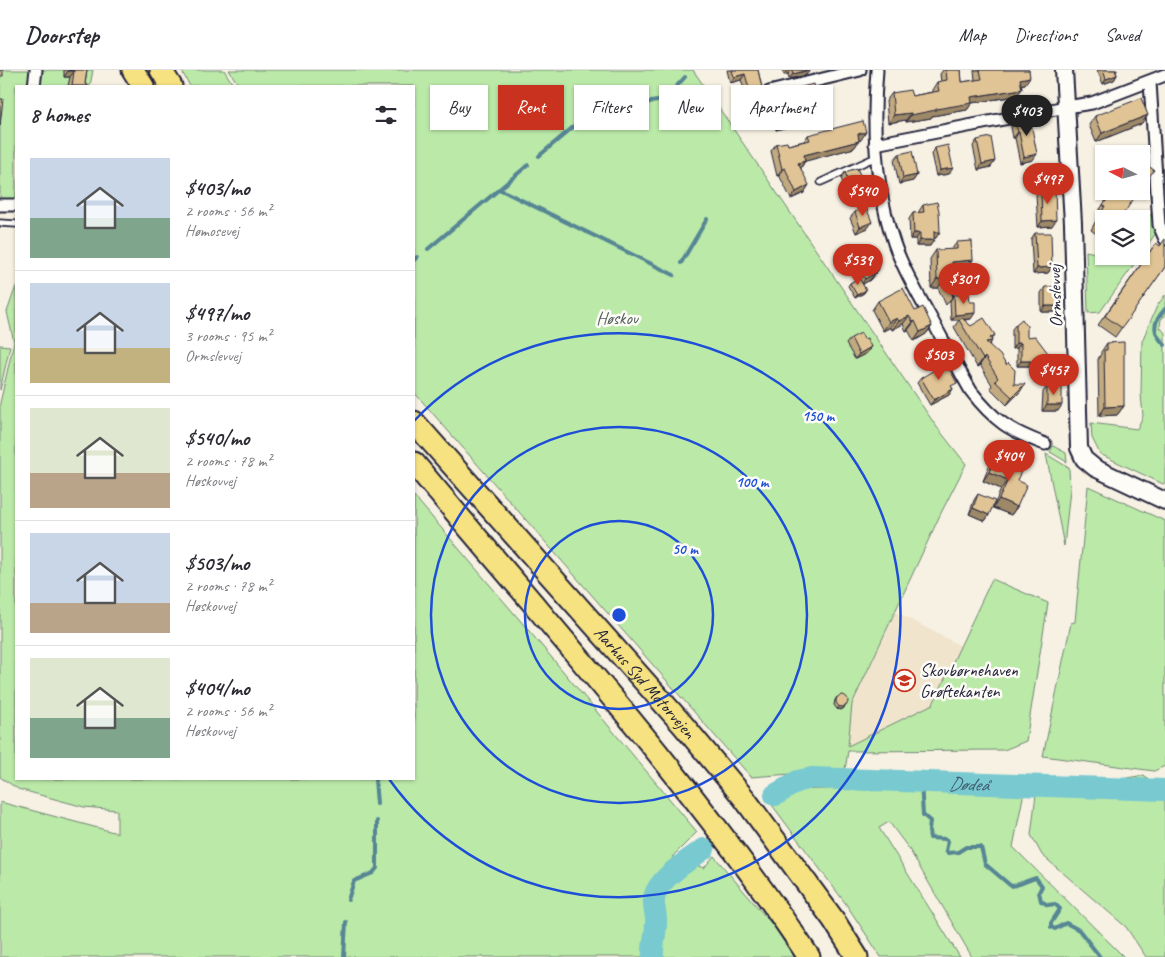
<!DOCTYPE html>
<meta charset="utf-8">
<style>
body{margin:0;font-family:Caveat,sans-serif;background:#f2f2f3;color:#2b2b33;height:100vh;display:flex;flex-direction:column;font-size:19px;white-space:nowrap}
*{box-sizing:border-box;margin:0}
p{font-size:16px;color:#7c7c81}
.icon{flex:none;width:28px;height:28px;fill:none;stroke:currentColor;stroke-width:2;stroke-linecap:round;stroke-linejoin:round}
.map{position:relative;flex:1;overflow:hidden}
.side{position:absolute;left:15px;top:15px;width:400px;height:695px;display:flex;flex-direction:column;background:#fff;border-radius:0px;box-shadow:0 1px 4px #0004}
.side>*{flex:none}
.hud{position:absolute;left:430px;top:15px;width:475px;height:45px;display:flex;gap:10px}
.needle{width:32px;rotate:276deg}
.buttons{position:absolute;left:1095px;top:75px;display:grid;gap:10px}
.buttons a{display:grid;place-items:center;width:55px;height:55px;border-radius:0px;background:#fff;box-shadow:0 1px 4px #0004;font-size:25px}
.price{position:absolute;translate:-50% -42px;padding:0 11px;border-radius:18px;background:#c8321e;color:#fff;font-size:16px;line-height:32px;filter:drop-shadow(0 1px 2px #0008)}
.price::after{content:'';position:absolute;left:50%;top:30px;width:15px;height:11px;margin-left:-8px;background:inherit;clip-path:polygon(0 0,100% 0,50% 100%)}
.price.active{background:#222;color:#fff}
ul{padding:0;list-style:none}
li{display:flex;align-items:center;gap:15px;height:125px;padding:0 15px}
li+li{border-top:1px solid #e1e1e2}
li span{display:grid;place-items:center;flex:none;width:140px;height:100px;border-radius:0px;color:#555}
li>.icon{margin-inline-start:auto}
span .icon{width:60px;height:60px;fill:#fffc;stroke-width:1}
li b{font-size:21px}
h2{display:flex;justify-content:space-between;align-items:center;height:60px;padding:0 15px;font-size:21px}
.chip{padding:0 18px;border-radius:0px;background:#fff;box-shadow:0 1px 4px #0004;font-size:18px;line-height:45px}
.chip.active{background:#c8321e;color:#fff}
header{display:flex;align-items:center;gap:30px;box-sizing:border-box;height:70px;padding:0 25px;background:#fff;border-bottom:1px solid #e1e1e2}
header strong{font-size:24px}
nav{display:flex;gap:28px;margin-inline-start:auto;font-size:18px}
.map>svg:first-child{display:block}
</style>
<header>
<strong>Doorstep</strong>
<nav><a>Map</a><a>Directions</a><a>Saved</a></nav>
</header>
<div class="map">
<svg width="1165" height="887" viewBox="0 0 1165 887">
<rect width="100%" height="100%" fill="#f7f1e3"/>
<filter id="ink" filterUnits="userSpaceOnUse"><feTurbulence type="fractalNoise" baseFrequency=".02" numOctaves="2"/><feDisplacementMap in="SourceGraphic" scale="10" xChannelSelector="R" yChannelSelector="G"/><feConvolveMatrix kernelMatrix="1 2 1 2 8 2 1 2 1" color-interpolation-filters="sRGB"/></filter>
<g filter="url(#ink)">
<path fill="#f0e4cc" d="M896 542 961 576 933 634 848 677 852 634Z"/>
<path fill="#bbe9a8" stroke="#6e8672" d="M0 0H93L90 16H16V131H0Z
M181 0H224L234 16H190Z
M229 0H693L936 356 966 394 941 443 852 634 848 676 933 634 992 509 1048 533 1026 671 1004 680 848 681 845 700 751 707 414 322V16H239Z
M1153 142 1156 163 1141 184V156Z
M1086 181 1095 183 1104 184V186H1140L1100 242 1088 243Z
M16 216V709H414V426L547 582 697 762 672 787 704 798 714 786 776 859 794 887H0V732L117 763V740L84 737 18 719 0 707V333L14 272 7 242Z
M1165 225V246L1161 249 1160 257 1165 263V413L1163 414 1100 384 1092 368 1091 353 1137 359 1143 346 1141 324 1142 271 1157 236Z
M0 275 10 276 0 320Z
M1053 376 1066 383 1067 392 1050 382Z
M1046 384 1069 398 1070 420 1064 476Z
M1088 416 1165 451V696L1154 701 1043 686 1071 553 1075 552Z
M1144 705 1165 725V887H1146L1126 857 1042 785 1031 765 1036 724Z
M855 718 1024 722 1013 777 1124 887H972L909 779 889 752 879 758 960 887H881L846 834 772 735 790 720Z"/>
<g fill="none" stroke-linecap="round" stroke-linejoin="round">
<path stroke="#568694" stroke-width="4" d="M664 30 669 41
M539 86 592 41 664 30 685 7
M499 119 674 205
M428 179 528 95
M414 190 417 187
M681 193 707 149
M1165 239C1153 252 1151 262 1165 275
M375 709 377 734
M921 711 923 745 930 751 929 761 930 768 945 769 948 771 946 781 948 783 958 782 966 777H981L985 794 1011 816C1021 815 1027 810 1036 808L1042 816 1039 822 1041 831 1048 835 1055 834 1060 839 1051 853V857L1055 859 1066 853 1079 860 1100 887
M348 830 354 811 373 803 377 798V751
M344 887 346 852"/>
<g stroke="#78c9d0" stroke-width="22">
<path id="s1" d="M775 725 798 711 812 708 1165 720"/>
<path d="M653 887C652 875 656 864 656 853 657 845 653 838 654 830 655 810 689 790 704 779"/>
</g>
<defs>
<path id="lane" d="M821 112 876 87
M0 153 16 154"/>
<path id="street" d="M877 0C872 58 875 117 894 173 902 197 915 219 927 241 942 268 956 295 971 321 994 351 1010 361 1045 374
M1150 12 1159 155 1165 169
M34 16 36 0
M769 22 860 0
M875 74 1066 37 1092 33 1165 5
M0 135H16"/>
<path id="secondary" d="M1064 0 1073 153 1079 378 1084 389 1095 398 1165 431"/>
<g id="highway">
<path d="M133 0 143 16"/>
<path d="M161 0 171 16"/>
<path id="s2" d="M414 352 683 655 744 728 833 849 857 887"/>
<path d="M414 393C549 555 692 711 809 887"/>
</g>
</defs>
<use href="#lane" stroke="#22223b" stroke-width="9"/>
<use href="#street" stroke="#22223b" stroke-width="15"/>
<use href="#secondary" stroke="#22223b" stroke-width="20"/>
<use href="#highway" stroke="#22223b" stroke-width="25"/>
<use href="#lane" stroke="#fdfcf7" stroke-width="5.5"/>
<use href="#street" stroke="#fdfcf7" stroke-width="11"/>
<use href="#secondary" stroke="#fdfcf7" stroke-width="16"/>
<use href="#highway" stroke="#f7e281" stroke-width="21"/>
</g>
<path fill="#c1a980" stroke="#22223b" d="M64 0H87L85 14 88 16H68L70 7H64Z
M727 0H758L762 18 758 24 747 27 741 10 730 13Z
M782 0H810L806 5 789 9 788 4 784 5Z
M943 0H961L962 12 975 10 974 0H1029L1025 14 1021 15 1022 19 1016 26 972 33 967 40 932 46 931 48 906 52V50L888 53 886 31 892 23 912 26 932 22V20L937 12H941L940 4Z
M1097 0H1118L1116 1 1117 5 1114 10 1103 14Z
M797 18 818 49 776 60 770 39 774 33 793 28V24Z
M1148 45 1141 54 1096 72 1089 55 1095 46Z
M1015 51 1033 90 1020 93 1015 68H1013L1011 57Z
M808 65 861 70H859V71L854 78 805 91 801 98 804 123 791 129 779 105 777 106 771 81 776 74 788 75 804 71Z
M977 70 991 97 978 100 973 76Z
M935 78 949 104 936 106 931 84Z
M899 84 917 105 913 111 899 114 894 90Z
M845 102 866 119 862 125 849 130 841 108Z
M1041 119 1052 156 1038 157 1036 125Z
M1112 121 1104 149V170L1091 160 1099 145 1097 144Z
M923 135 936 168H934L930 176H916V169H910L909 149 913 143H919V141Z
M855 142 868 158 856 163 850 148Z
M1035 163 1052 197 1048 203 1033 204 1031 169Z
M957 172 973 190 966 199 952 201 953 226 946 235 938 218H931L930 189 936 180H951Z
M1156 173 1165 197 1115 267 1098 255Z
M855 190 879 199 870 210 863 214 864 223 855 228 848 216 850 213 858 209 851 196Z
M1045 217 1056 242H1041V223Z
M954 225 971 249 964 250 971 256 991 271 989 275 1014 314 1020 322 1007 335 990 318 992 315 980 295 977 297 954 257 959 250H951L950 231Z
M878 231 915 241 932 256 926 264 914 271 908 260 906 261 903 254 892 260 891 257 883 261 872 240Z
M1016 254 1027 267 1051 287 1047 292 1035 302 1028 296H1017V278L1012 279V259Z
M851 268 864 269 871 277 867 283 855 289 846 274Z
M1107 273 1124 336 1117 345 1099 346 1098 289 1101 284V282Z
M921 308 953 318 949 325 930 335 917 313Z
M1047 316 1058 341H1042L1043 322Z
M996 387 1011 398 1017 410V437L1011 445 993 438 1001 419 983 411 989 396Z
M978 424 989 445 985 451 969 444 974 430Z
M837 627 845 637 841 640 837 639 834 635 835 630Z"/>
<path fill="#9d8968" stroke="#22223b" d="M787 0H791L788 4 784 5Z
M810 0 806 5 789 9 793 4Z
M68 1H74L70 7H64Z
M745 4 741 10 730 13 734 7Z
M1117 5 1114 10 1103 14 1106 9Z
M1030 7 1025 14 1015 16 1020 9Z
M762 18 758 24 747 27 750 22Z
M1022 19 1016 26 972 33 967 40 932 46 931 48 906 52 911 45 971 27Z
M822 43 818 49 776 60 780 54Z
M911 43 906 50 888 53 894 45Z
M1148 45 1141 54 1096 72 1102 63Z
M866 62 861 70 853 72 858 64Z
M1018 62H1019L1015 68H1013Z
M859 71 854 78 799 93 804 85Z
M1037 84 1033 90 1020 93 1024 87Z
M805 91 800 99 798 93Z
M995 91 991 97 978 100 982 94Z
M785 98 779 105 777 106 782 99Z
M953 98 949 104 936 106 940 100Z
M917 105 913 111 899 114 903 108Z
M809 115 804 123 791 129 796 122Z
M866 119 862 125 849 130 853 124Z
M1056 150 1052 156 1038 157 1042 151Z
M872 152 868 158 856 163 860 157Z
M934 162H940L936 168H930Z
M914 163H920L916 169H910Z
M920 170H934L930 176H916Z
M973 190 966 199 945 201 952 192Z
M1052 197 1048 203 1033 204 1037 198Z
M879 199 870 210 861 215 865 209 873 202Z
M937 209H944L938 218H931Z
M866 220 864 223 855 228 857 225Z
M1045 236H1061L1056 242H1041Z
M975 243 971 249 951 250 955 245Z
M909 246 903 254 892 260 899 251Z
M897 248 891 257 883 261 889 252Z
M915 251 908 260 906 261 913 252Z
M932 256 926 264 914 271 920 262Z
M995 265 991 271H992L987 279 986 272 990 268Z
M1016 273H1021L1017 278 1012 279Z
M871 277 867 283 855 289 859 284Z
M985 287 980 295 977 297 983 289Z
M1051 287 1047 292 1035 302 1038 296Z
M1021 291H1031L1028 296H1017Z
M1025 314 1020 322 1007 335 1012 327Z
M953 319 949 325 930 335 934 330Z
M1047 335H1062L1058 341H1042Z
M1124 336 1117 345 1099 346 1105 337Z
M989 402 1008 410 1001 419 983 411Z
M999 429 1017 437 1011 445 993 438Z
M973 438 989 445 985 451 969 444Z
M847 634 845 637 841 640 837 639 840 636Z"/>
<path fill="#e0c495" stroke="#22223b" d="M0 0H3V6H0Z
M68 0H87L85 14 88 15V16H72L74 1Z
M732 0H758L762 18 750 22 745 4 734 7Z
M792 0H809L793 4Z
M946 0H961L962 12 982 9 980 0H1029L1030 7 1020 9 1022 19 971 27 972 33 936 39V40L911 45V43L894 45 892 23 910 20 912 26 939 21 937 12 947 10Z
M1103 0H1115L1117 5 1106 9Z
M814 14 822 43 780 54 774 33 798 27 797 18Z
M1141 28 1148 45 1102 63 1095 46Z
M0 29H3L0 56Z
M1030 48 1037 84 1024 87 1019 62H1018L1015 51Z
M863 51 866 62 858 64 859 71 804 85 805 91 798 93 809 115 796 122 785 98 782 99 776 74 787 72 788 75 810 70 808 65Z
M991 67 995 91 982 94 977 70Z
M948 75 953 98 940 100 935 78Z
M912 81 917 105 903 108 899 84Z
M1141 91 1154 100 1141 118Z
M857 98 866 119 853 124 845 102Z
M1041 119H1055L1056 150 1042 151Z
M1113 121H1139L1120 149H1104V156L1097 151 1105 136 1103 135Z
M937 132 939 141 940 162H934V170H920V163H914L913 143 924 142 923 135Z
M866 137 872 152 860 157 855 142Z
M1035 163H1051L1052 197 1037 198Z
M1165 169V197L1122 258 1105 246 1156 173 1160 176Z
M972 171 973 190 952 192 953 226 944 209H937L936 180 957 179V172Z
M869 182 879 199 873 202 874 204 865 209 855 190Z
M859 208 866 220 857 225 850 213Z
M1060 216 1061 236H1045V217Z
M903 218 915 241 923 237 932 256 920 262 915 251 913 252 909 246 899 251 897 248 889 252 878 231Z
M969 224 970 232H975V243L955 245 954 225Z
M962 248 971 256 984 248 995 265 990 268 992 271 986 272 1000 285 1006 295 1008 293 1015 300 1014 314H1025L1012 327 995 311 998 308 985 287 983 289 959 250Z
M1022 249 1027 256V267L1035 266 1051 287 1038 296 1031 291H1021V273H1016V254Z
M861 263 864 269 867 268 871 277 859 284 851 268Z
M1124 272V336L1105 337 1104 280H1107V273Z
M946 293 957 313 951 316 953 319 934 330 921 308Z
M1047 316H1062V335H1047Z
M996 387 1013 394 1011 398 1021 402 1017 410 1027 415 1017 437 999 429 1008 410 989 402Z
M978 424 995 431 989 445 973 438Z
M836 631a6 6 0 1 1 12 0a6 6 0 1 1-12 0Z"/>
</g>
<g fill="none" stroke="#1d4ed8" stroke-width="2.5">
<circle cx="619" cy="545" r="94"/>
<circle cx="619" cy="545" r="188"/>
<path d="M414 351A282 282 0 1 1 389 709"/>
</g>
<defs>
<symbol id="school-ring" viewBox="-11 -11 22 22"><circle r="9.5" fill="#fdfcf7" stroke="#c8321e" stroke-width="1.5"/><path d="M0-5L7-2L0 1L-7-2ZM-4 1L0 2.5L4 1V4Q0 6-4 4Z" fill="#c8321e"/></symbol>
</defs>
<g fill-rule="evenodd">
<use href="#school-ring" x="892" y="598" width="25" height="25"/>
</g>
<g text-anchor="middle" stroke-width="5" stroke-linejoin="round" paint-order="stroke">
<g font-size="18" fill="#22223b" stroke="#fdfcf7">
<text transform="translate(1055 226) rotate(-92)" y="6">Ormslevvej</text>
<text dy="6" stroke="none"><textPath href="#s2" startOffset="348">Aarhus Syd Motorvejen</textPath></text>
</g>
<g font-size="18" fill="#505e5c" stroke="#fdfcf7">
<text x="617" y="254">Høskov</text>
</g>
<g font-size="18" fill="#22223b" stroke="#fdfcf7" text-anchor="start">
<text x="920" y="606">Skovbørnehaven<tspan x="920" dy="21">Grøftekanten</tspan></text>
</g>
<g font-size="19" font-style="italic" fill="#405c6f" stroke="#fdfcf7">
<text dy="7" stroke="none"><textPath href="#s1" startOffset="198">Dødeå</textPath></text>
</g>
</g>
<circle cx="619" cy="545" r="8" fill="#1d4ed8" stroke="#fdfcf7" stroke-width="2.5"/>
<g font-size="15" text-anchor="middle" font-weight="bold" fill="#1d4ed8" stroke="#fdfcf7" stroke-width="5" stroke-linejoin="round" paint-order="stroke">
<text x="818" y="351">150 m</text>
<text x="752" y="417">100 m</text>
<text x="685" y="484">50 m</text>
</g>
</svg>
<div class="buttons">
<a><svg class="needle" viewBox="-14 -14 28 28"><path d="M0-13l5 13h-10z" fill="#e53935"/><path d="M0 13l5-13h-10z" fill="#7c7c81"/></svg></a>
<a><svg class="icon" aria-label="layers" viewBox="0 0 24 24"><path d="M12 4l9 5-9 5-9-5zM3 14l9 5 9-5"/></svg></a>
</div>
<b class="price active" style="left:1027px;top:67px">$403</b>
<b class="price" style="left:1048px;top:135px">$497</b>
<b class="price" style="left:863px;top:147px">$540</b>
<b class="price" style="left:858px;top:216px">$539</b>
<b class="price" style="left:964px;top:235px">$301</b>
<b class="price" style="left:939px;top:311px">$503</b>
<b class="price" style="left:1054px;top:326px">$457</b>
<b class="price" style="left:1009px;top:412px">$404</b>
<div class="hud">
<a class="chip">Buy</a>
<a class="chip active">Rent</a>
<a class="chip">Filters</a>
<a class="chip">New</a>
<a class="chip">Apartment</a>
</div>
<section class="side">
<h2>8 homes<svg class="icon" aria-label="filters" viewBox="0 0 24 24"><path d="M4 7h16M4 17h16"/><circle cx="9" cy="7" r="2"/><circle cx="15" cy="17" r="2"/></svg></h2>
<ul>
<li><span style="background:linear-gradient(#c9d6e8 60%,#7fa58c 0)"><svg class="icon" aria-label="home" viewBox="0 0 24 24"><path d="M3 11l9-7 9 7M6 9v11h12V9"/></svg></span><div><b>$403/mo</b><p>2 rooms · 56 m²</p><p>Hømosevej</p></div></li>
<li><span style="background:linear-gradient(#c9d6e8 65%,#c2b280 0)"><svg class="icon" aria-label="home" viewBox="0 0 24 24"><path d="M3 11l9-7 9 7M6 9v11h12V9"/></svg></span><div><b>$497/mo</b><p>3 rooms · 95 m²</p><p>Ormslevvej</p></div></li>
<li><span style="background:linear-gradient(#dfe7d0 65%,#b9a48a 0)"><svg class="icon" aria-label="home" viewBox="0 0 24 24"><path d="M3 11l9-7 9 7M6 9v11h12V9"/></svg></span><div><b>$540/mo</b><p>2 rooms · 78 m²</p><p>Høskovvej</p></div></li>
<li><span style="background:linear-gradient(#c9d6e8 70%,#b9a48a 0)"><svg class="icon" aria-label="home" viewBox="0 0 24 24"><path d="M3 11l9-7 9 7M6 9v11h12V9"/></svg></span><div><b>$503/mo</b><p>2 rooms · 78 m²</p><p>Høskovvej</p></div></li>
<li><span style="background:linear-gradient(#dfe7d0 60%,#7fa58c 0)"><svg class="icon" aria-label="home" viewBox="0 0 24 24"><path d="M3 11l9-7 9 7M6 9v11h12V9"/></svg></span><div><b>$404/mo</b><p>2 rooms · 56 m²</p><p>Høskovvej</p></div></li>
</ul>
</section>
</div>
